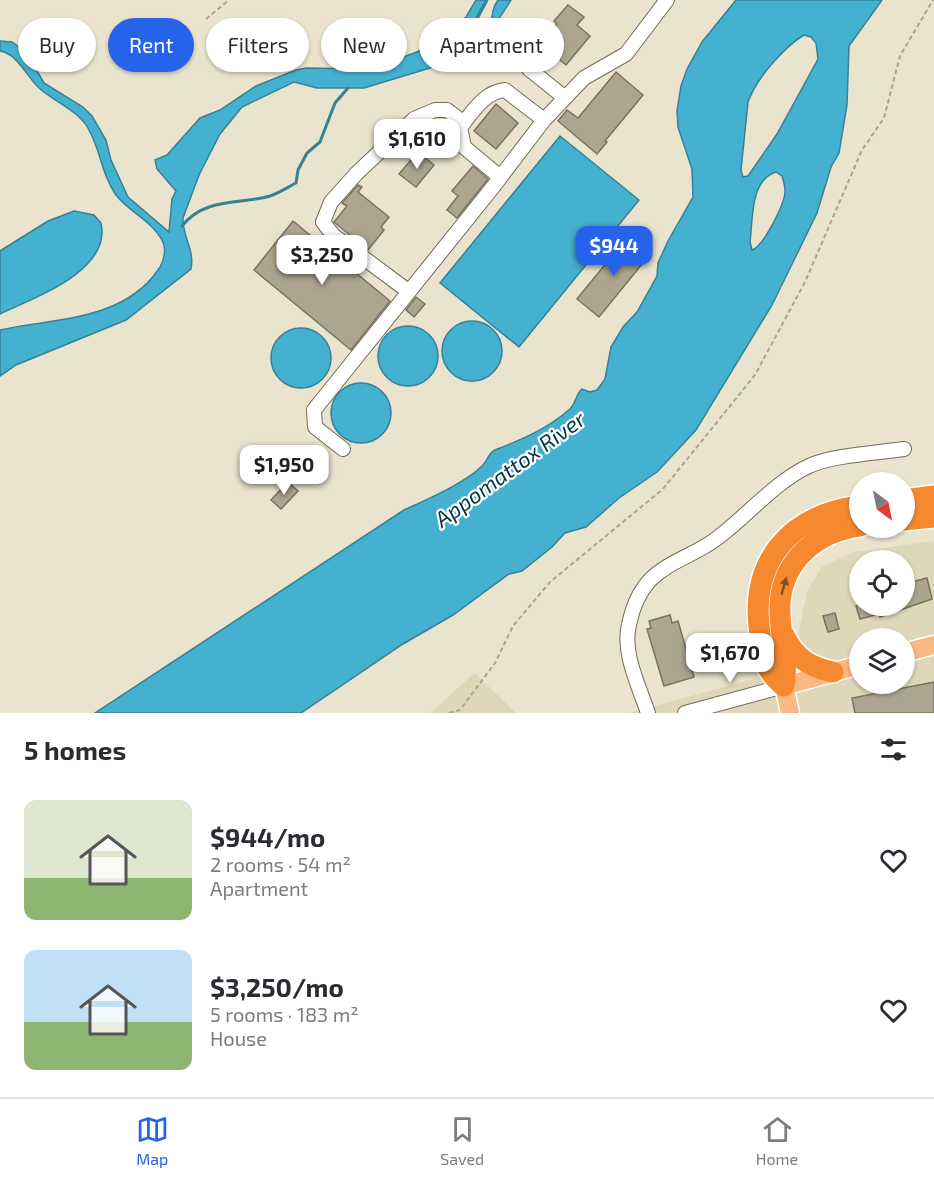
<!DOCTYPE html>
<meta charset="utf-8">
<style>
body{margin:0;font-family:"Exo 2",sans-serif;background:#f2f2f3;color:#2b2b33;height:100vh;display:flex;flex-direction:column;font-size:22px;white-space:nowrap}
*{box-sizing:border-box;margin:0}
p{font-size:20px;color:#7c7c81}
.icon{flex:none;width:33px;height:33px;fill:none;stroke:currentColor;stroke-width:2;stroke-linecap:round;stroke-linejoin:round}
.map{position:relative;height:713px;overflow:hidden}
.side{display:flex;flex-direction:column;background:#fff;flex:1}
.side>*{flex:none}
.top-card{position:absolute;left:18px;top:18px;width:600px;height:54px;display:flex;gap:12px}
.needle{width:39px;rotate:148deg}
.fabs{position:absolute;left:849px;top:472px;display:grid;gap:12px}
.fabs a{display:grid;place-items:center;width:66px;height:66px;border-radius:50%;background:#fff;box-shadow:0 2px 4px #0004;font-size:30px}
.price{position:absolute;translate:-50% -51px;padding:0 14px;border-radius:12px;background:#fff;color:#222;font-size:20px;line-height:39px;filter:drop-shadow(0 2px 3px #0008)}
.price::after{content:'';position:absolute;left:50%;top:36px;width:18px;height:14px;margin-left:-9px;background:inherit;clip-path:polygon(0 0,100% 0,50% 100%)}
.price.current{background:#2563eb;color:#fff}
ul{padding:0;list-style:none}
li{display:flex;align-items:center;gap:18px;height:150px;padding:0 24px}
li span{display:grid;place-items:center;flex:none;width:168px;height:120px;border-radius:12px;color:#555}
li>.icon{margin-inline-start:auto}
span .icon{width:72px;height:72px;fill:#fffc;stroke-width:1}
li b{font-size:26px}
h2{display:flex;justify-content:space-between;align-items:center;height:72px;padding:0 24px;font-size:26px}
.pill{padding:0 21px;border-radius:27px;background:#fff;box-shadow:0 2px 4px #0004;font-size:21px;line-height:54px}
.pill.current{background:#2563eb;color:#fff}
.tabs{display:flex;justify-content:space-around;align-items:center;height:84px;border-top:2px solid #e1e1e2;background:#fff;font-size:16px;color:#7c7c81}
.tabs a{display:grid;justify-items:center;gap:3px}
.tabs .current{color:#2563eb}
.map>svg:first-child{display:block}
</style>
<div class="map">
<svg width="934" height="713" viewBox="0 0 934 713">
<rect width="100%" height="100%" fill="#eae4ce"/>
<path fill="#dfd7ba" fill-rule="evenodd" d="M934 541V713H629L800 666 799 631 807 591 822 567 853 552ZM860 561H904V606H860ZM860 639H904V684H860Z
M475 673 516 713H430Z"/>
<path fill="#45b1d1" stroke="#368195" stroke-width="1.5" fill-rule="evenodd" d="M476 0H486L471 27C504 19 485 19 498 0H511L491 31 430 68 364 88H317L294 82 242 107 220 134 199 175 183 218C182 236 195 250 191 269L126 320 16 365 0 376V330C54 318 123 321 158 270 164 262 167 248 162 240 151 220 129 212 116 195 102 175 101 153 90 132 81 111 54 102 39 88 26 76 18 54 0 51V41L12 42 26 52 44 83 83 107 92 116 106 140 111 160 128 197 169 232 172 199 176 191 157 169 155 160 167 155 200 118 220 110 256 86 296 70 306 68 359 69 384 64 417 52 429 45 466 17Z
M736 0H882L849 46 847 105 839 153 831 167 817 213 772 305 696 430 657 472 619 498 586 527 565 533 552 547 522 571 509 574 453 615 403 644 301 713H95L404 510C426 500 467 482 483 465 488 459 488 454 495 450 523 439 547 429 570 409 577 402 575 395 582 389L590 392 597 390 605 379 611 347 623 327 637 312 657 276 658 263 668 241 693 197 692 169 678 127 677 111 681 86 687 69 702 42ZM804 35 811 37 816 43 818 59 777 134 748 176 743 177 741 170 748 102C756 79 784 47 804 35ZM776 172 782 176C783 180 785 185 785 190 786 202 763 247 752 250L750 242C753 219 750 180 776 172Z
M560 136 639 200 519 347 440 283Z
M74 211 94 215 101 223C112 271 33 298 0 314V251L48 221Z
M442 351a30 30 0 1 1 60 0a30 30 0 1 1-60 0Z
M378 356a30 30 0 1 1 60 0a30 30 0 1 1-60 0Z
M271 358a30 30 0 1 1 60 0a30 30 0 1 1-60 0Z
M331 413a30 30 0 1 1 60 0a30 30 0 1 1-60 0Z"/>
<g fill="none" stroke-linecap="round" stroke-linejoin="round">
<path stroke="#368195" stroke-width="3" d="M471 30 487 0
M182 226C205 197 239 205 270 196 279 193 288 187 296 183L298 170 307 153 320 142 335 103 348 88"/>
</g>
<path fill="#aca691" stroke="#78735f" stroke-width="1.5" d="M568 5 584 17 577 25 590 36 566 65 541 44 557 24 554 21Z
M616 72 643 95 605 141 607 142 597 154 558 121 567 110 578 118Z
M496 104 518 123 496 149 474 131Z
M418 152 434 165 416 187 399 174Z
M473 166 488 179 457 218 447 210 458 196 452 191Z
M358 185 362 187 358 192 389 217 381 227 384 230 368 250 334 222 347 206 342 203Z
M293 221 390 301 351 350 254 270Z
M631 237 651 253 599 317 577 299 621 245 624 247Z
M416 297 425 304 414 317 406 310Z
M288 482 298 491 281 509 271 500Z
M927 578 932 599 880 617 879 614 860 619 856 606H904V584Z
M835 613 839 629 828 632 823 616Z
M670 615 672 623 678 621 694 677 664 686 647 629 651 628 649 621Z
M934 682V713H855L852 698Z"/>
<g fill="none" stroke-linecap="round" stroke-linejoin="round">
<defs>
<path id="minor" d="M529 69 564 97
M500 177 464 147 460 127C473 112 484 92 505 90L544 120
M408 291 333 235 323 222 331 202 356 174 414 119 435 110H447L464 123
M343 449 315 427 314 410 493 187 544 120 584 78 626 54 667 0
M648 713C639 686 622 653 629 625 632 609 639 592 650 580 669 561 695 555 716 539 746 517 776 481 809 466 833 455 878 453 904 449
M685 713 784 686"/>
<path id="major" d="M904 653 934 645
M790 713 784 686 860 665"/>
<path id="highway" d="M904 500 934 496
M860 506C789 515 749 562 760 634 763 658 764 670 784 686 789 658 778 631 780 603 783 559 819 531 860 526
M904 520 934 517
M784 635C795 658 809 667 833 672"/>
</defs>
<use href="#minor" stroke="#716c58" stroke-width="16"/>
<use href="#major" stroke="#fff" stroke-width="21"/>
<use href="#highway" stroke="#fff" stroke-width="24"/>
<path stroke="#a9a492" stroke-width="2" stroke-dasharray="4.5 3" stroke-linecap="butt" d="M206 19 229 0
M449 713 460 710 495 663 513 626 550 582 663 489 755 375 805 282 862 150 884 118 900 56 933 0"/>
<use href="#minor" stroke="#fff" stroke-width="14"/>
<use href="#major" stroke="#fab883" stroke-width="18"/>
<use href="#highway" stroke="#f68930" stroke-width="21"/>
</g>
<defs><path id="oneway-solid" d="M-6-.8H1V-3.2L6.5 0L1 3.2V.8H-6Z" transform="scale(1.5)"/></defs>
<use fill="#854d1d" href="#oneway-solid" transform="translate(784 586) rotate(-74)"/>
<g text-anchor="middle" stroke-width="4.5" stroke-linejoin="round" paint-order="stroke">
<g font-size="22" font-style="italic" fill="#033643" stroke="#fff">
<text transform="translate(510 469) rotate(-36)" y="8">Appomattox River</text>
</g>
</g>
</svg>
<div class="fabs">
<a><svg class="needle" viewBox="-14 -14 28 28"><path d="M0-13l5 13h-10z" fill="#e53935"/><path d="M0 13l5-13h-10z" fill="#7c7c81"/></svg></a>
<a><svg class="icon" aria-label="locate" viewBox="0 0 24 24"><circle cx="12" cy="12" r="6"/><path d="M12 2v4M12 18v4M2 12h4M18 12h4"/></svg></a>
<a><svg class="icon" aria-label="layers" viewBox="0 0 24 24"><path d="M12 4l9 5-9 5-9-5zM3 14l9 5 9-5"/></svg></a>
</div>
<b class="price" style="left:417px;top:170px">$1,610</b>
<b class="price current" style="left:614px;top:277px">$944</b>
<b class="price" style="left:322px;top:286px">$3,250</b>
<b class="price" style="left:284px;top:496px">$1,950</b>
<b class="price" style="left:730px;top:684px">$1,670</b>
<div class="top-card">
<a class="pill">Buy</a>
<a class="pill current">Rent</a>
<a class="pill">Filters</a>
<a class="pill">New</a>
<a class="pill">Apartment</a>
</div>
</div>
<section class="side">
<h2>5 homes<svg class="icon" aria-label="filters" viewBox="0 0 24 24"><path d="M4 7h16M4 17h16"/><circle cx="9" cy="7" r="2"/><circle cx="15" cy="17" r="2"/></svg></h2>
<ul>
<li><span style="background:linear-gradient(#dfe7d0 65%,#8fb573 0)"><svg class="icon" aria-label="home" viewBox="0 0 24 24"><path d="M3 11l9-7 9 7M6 9v11h12V9"/></svg></span><div><b>$944/mo</b><p>2 rooms · 54 m²</p><p>Apartment</p></div><svg class="icon" aria-label="heart" viewBox="0 0 24 24"><path d="M12 20l-8-8c-3-5 5-10 8-4 3-6 11-1 8 4z"/></svg></li>
<li><span style="background:linear-gradient(#bfe0f5 60%,#8fb573 0)"><svg class="icon" aria-label="home" viewBox="0 0 24 24"><path d="M3 11l9-7 9 7M6 9v11h12V9"/></svg></span><div><b>$3,250/mo</b><p>5 rooms · 183 m²</p><p>House</p></div><svg class="icon" aria-label="heart" viewBox="0 0 24 24"><path d="M12 20l-8-8c-3-5 5-10 8-4 3-6 11-1 8 4z"/></svg></li>
</ul>
</section>
<nav class="tabs">
<a class="current"><svg class="icon" aria-label="map" viewBox="0 0 24 24"><path d="M3 6l6-2 6 2 6-2v14l-6 2-6-2-6 2zM9 4v14M15 6v14"/></svg>Map</a>
<a><svg class="icon" aria-label="saved" viewBox="0 0 24 24"><path d="M7 4h10v16l-5-4-5 4z"/></svg>Saved</a>
<a><svg class="icon" aria-label="home" viewBox="0 0 24 24"><path d="M3 11l9-7 9 7M6 9v11h12V9"/></svg>Home</a>
</nav>
